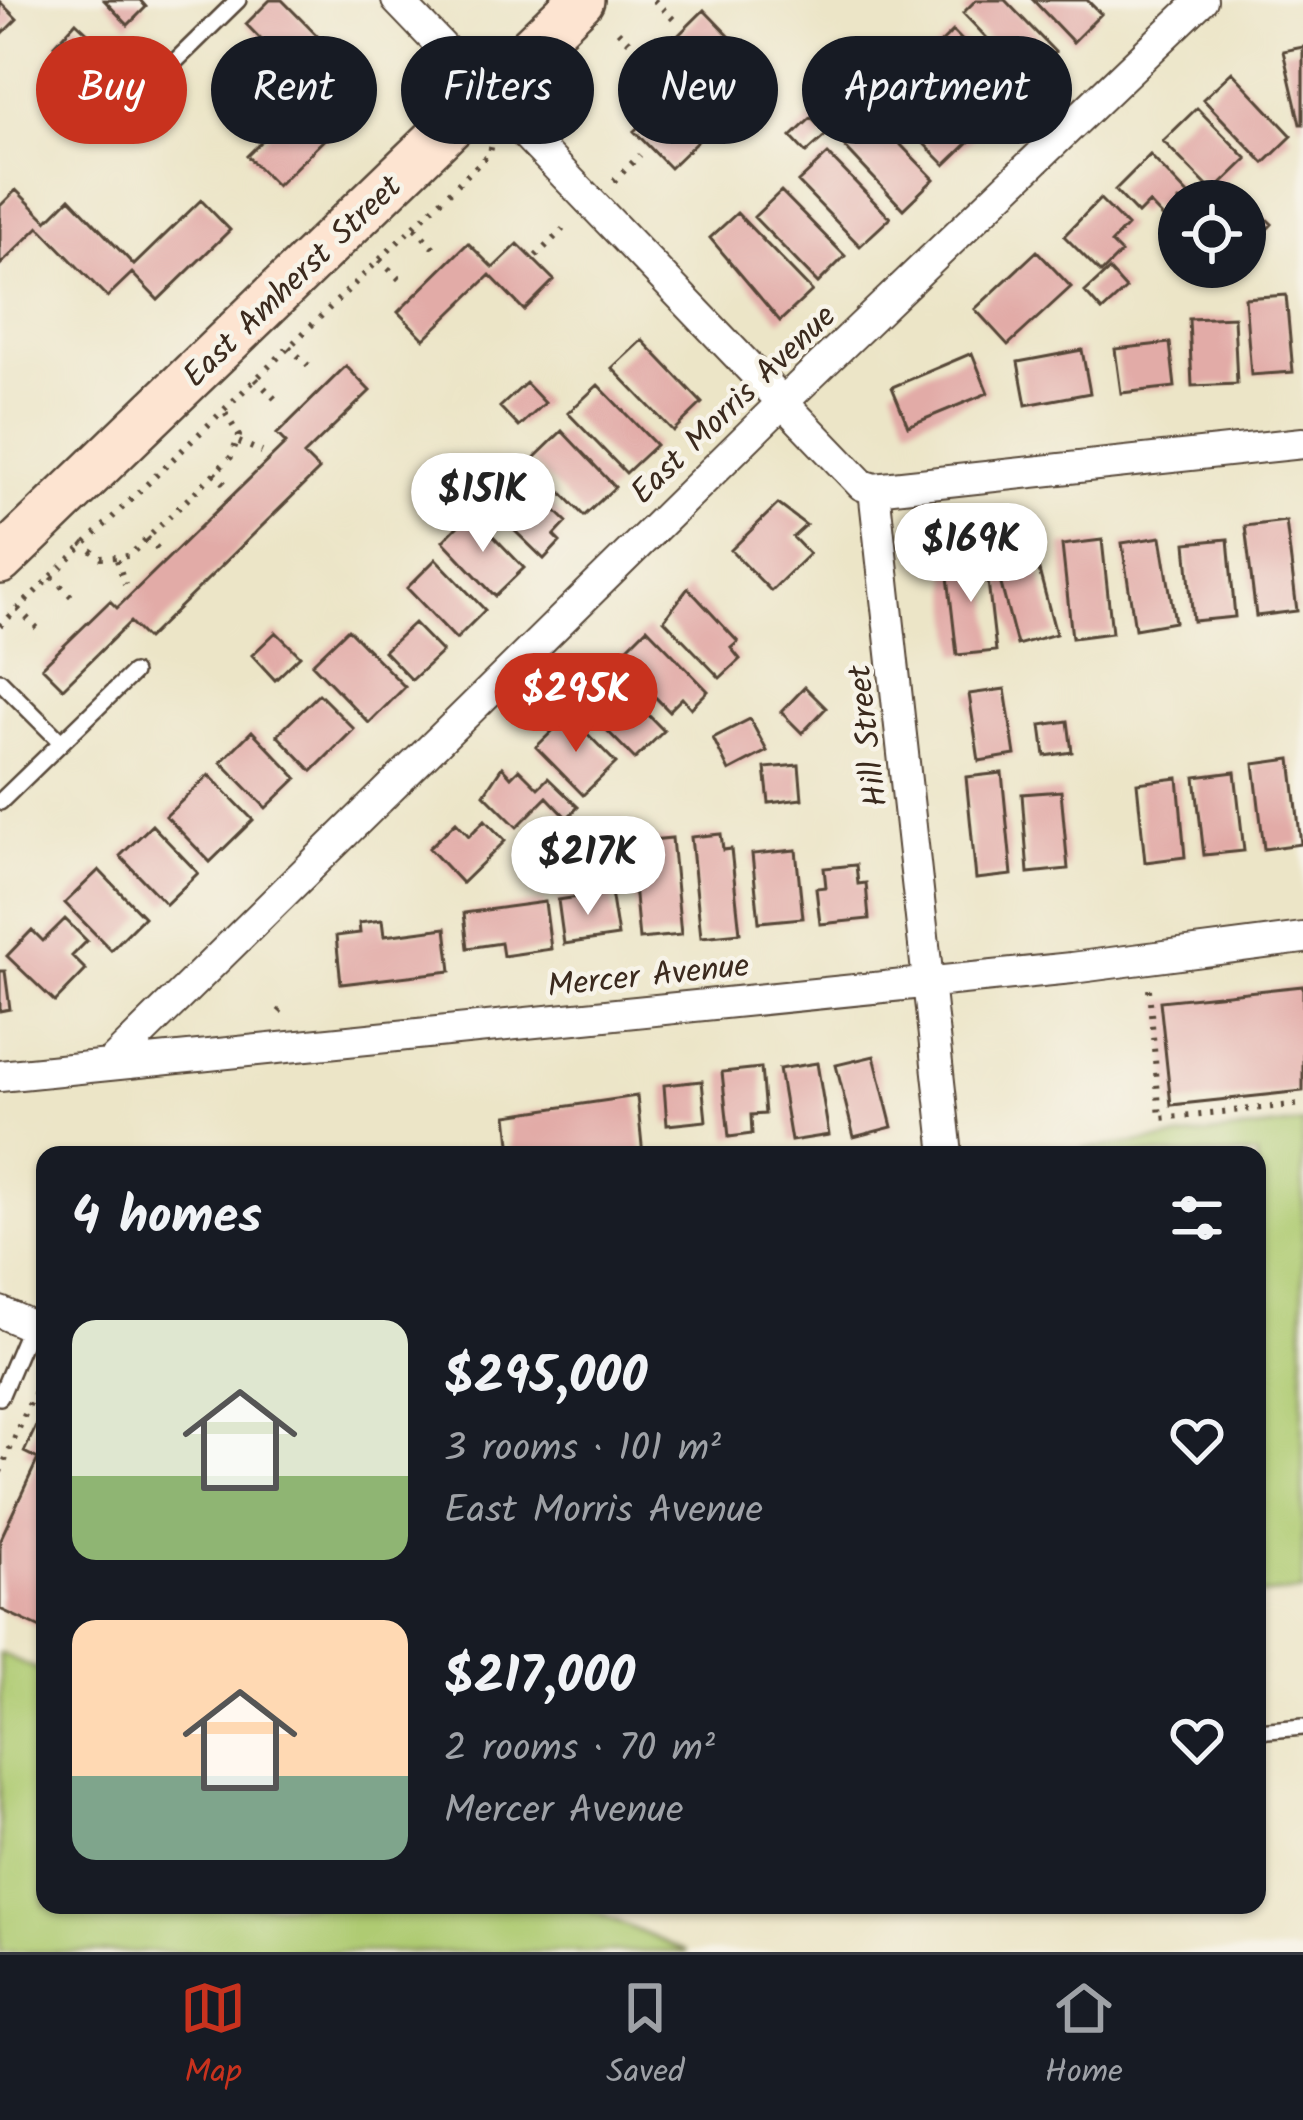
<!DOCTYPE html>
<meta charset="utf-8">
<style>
body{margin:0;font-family:Kalam,sans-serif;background:#242831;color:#f1f3f6;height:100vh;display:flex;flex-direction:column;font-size:45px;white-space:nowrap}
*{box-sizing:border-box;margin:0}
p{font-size:39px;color:#9ea1a6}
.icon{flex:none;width:66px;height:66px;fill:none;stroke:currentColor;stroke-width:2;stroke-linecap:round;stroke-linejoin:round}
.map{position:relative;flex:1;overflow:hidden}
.details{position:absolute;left:36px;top:1146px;width:1230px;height:768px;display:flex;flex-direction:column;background:#171b24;border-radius:24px;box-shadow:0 3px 9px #0004}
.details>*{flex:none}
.top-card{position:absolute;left:36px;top:36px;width:1233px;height:108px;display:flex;gap:24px}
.tools{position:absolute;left:1158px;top:180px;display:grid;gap:24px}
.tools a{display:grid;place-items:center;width:108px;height:108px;border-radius:50%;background:#171b24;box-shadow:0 3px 9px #0004;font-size:60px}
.price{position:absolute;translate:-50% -102px;padding:0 27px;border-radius:42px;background:#fff;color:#222;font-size:39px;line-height:78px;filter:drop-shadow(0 3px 6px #0008)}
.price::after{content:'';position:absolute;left:50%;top:72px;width:36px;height:27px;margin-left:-18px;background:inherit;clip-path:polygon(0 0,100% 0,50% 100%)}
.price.active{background:#c8321e;color:#fff}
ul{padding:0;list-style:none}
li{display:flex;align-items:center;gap:36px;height:300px;padding:0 36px}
li span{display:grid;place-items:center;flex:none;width:336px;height:240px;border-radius:24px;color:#555}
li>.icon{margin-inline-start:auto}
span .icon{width:144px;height:144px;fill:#fffc;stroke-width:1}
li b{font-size:51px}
h2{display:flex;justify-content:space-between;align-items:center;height:144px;padding:0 36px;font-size:51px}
.chip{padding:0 42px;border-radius:54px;background:#171b24;box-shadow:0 3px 9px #0004;font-size:42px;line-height:108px}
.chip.active{background:#c8321e;color:#fff}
.dock{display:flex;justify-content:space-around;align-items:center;height:168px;border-top:3px solid #363941;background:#171b24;font-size:33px;color:#9ea1a6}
.dock a{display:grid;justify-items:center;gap:6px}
.dock .active{color:#c8321e}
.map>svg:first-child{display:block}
</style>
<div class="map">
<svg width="1303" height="1952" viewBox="0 0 1303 1952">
<rect width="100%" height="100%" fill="#f7f3e8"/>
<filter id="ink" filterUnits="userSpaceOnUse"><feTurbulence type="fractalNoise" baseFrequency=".00833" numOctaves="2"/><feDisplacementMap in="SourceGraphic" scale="24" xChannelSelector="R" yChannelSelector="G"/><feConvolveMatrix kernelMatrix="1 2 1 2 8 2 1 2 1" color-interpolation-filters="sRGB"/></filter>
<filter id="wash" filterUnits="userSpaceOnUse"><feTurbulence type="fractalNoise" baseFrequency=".004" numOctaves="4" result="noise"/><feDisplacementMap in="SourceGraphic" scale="48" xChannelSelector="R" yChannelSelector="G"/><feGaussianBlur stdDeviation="2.7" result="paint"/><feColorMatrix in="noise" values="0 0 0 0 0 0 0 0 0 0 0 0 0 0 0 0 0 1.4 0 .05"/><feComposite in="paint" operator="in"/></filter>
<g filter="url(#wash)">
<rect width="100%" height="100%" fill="#ece5c7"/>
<path fill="#afcb72" stroke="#757a48" stroke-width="3" d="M1303 1123V1591L1257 1595V1155H1084L1083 1149Z
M0 1653 45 1673V1905H579L687 1952H0Z"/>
<g id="blocks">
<path fill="#e2aba7" d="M104 0H140L146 7 128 25Z
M270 0H282L345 64 320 89 347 117 277 186 247 156 312 92 246 24Z
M976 0H1005L1055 52 1027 80 963 13Z
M1033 0H1087L1101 14 1073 42Z
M0 2 17 19 0 36Z
M704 10 733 40 668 104 701 138 670 168 634 131 660 107 633 80Z
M76 22 103 47 82 70 55 45Z
M953 31 1017 97 987 126 923 60Z
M1303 47V124H1300L1283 51Z
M843 65 866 87 844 109 821 86Z
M908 68 974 137 945 165 878 97Z
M1232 72 1292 136 1264 163 1203 99Z
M1197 108 1247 159 1213 192 1163 141Z
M870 113 934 179 903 209 840 142Z
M811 118 827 134 806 153 791 137Z
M828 154 890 218 860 246 798 182Z
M1150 155 1194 201H1179L1174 229 1149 203 1138 214 1115 190Z
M16 190 47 221 70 198 134 265 201 200 230 230 158 300 132 273 107 297 39 227 0 265V206Z
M781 191 845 256 818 283 754 217Z
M1100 199 1127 226 1111 243 1121 253 1101 273 1064 236Z
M1248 201 1272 224 1252 245 1245 239Z
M737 213 812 291 780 321 710 238Z
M468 243 493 268 518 244 554 280 524 310 490 275 424 339 398 312Z
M1037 251 1071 287 1008 345 975 309Z
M1109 270 1126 289 1102 311 1085 292Z
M1286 295 1293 372 1251 375 1245 298Z
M1234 317 1237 384 1192 386 1189 319Z
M642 340 702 403 673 431 612 368Z
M1170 343 1175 387 1121 393 1115 349Z
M1082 350 1090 393 1026 405 1018 362Z
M972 353 988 393 908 426 892 387Z
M346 366 370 391 304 455 319 470 147 639 130 622 63 688 42 667 110 601 117 608 286 443 277 434Z
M526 383 545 403 519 427 500 407Z
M598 385 656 445 626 473 568 413Z
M562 431 615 487 584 516 531 461Z
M515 471 567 522 554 536 560 542 544 559 485 502Z
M778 504 806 525 793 537 809 554 771 591 731 550Z
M471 513 524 568 495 596 443 541Z
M1286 521 1297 611 1256 616 1245 526Z
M1161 537 1175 622 1135 629 1122 543Z
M1228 539 1235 617 1193 621 1186 543Z
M1102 540 1112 633 1072 638 1062 545Z
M1033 548 1056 634 1017 645 994 558Z
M985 555 996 651 957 655 946 559Z
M436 559 485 610 456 639 407 588Z
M688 588 738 642 731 648 740 659 720 678 664 620Z
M414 623 442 652 412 680 384 651Z
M647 628 708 691 691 708 682 698 669 711 617 658Z
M348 629 405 687 369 723 312 664Z
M276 632 300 656 275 680 252 655Z
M603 669 664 731 635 759 578 701Z
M805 687 826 708 802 733 781 712Z
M1005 689 1015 755 979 761 969 694Z
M319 694 354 729 312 771 277 735Z
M569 715 616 763 583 795 536 747Z
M750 719 767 751 729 771 713 738Z
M1068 721 1072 752 1045 756 1041 725Z
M252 731 297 778 266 808 221 762Z
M1291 759 1301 844 1264 849 1254 764Z
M799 765 802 799 769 803 765 768Z
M502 767 511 777 519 769 538 788 548 778 578 807 567 818 547 797 517 827 484 794Z
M1235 772 1244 851 1204 855 1195 777Z
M1002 773 1012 875 976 879 966 777Z
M209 775 253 820 210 862 166 816Z
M1178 778 1185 857 1145 862 1137 783Z
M1061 791 1068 869 1028 873 1022 794Z
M485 820 505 841 462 883 429 848 456 822 469 836Z
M152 825 198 873 166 904 120 856Z
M721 834 723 850 731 849 740 933 701 937 691 837Z
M624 835 627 871 593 875 589 838Z
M672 838 681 935 639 939 630 842Z
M796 850 803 918 759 922 752 854Z
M856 865 858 884 866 883 869 919 820 924 816 888 826 887 824 868Z
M99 870 144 917 111 950 65 903Z
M611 892 618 936 564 944 558 900Z
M545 902 551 949 503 956 501 943 468 948 464 913Z
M65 919 87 941 72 956 86 970 55 1002 7 956 32 930 43 941Z
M382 920 384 936 446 928 451 971 341 984 336 936 360 933 359 923Z
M0 971H5L10 1009 0 1011Z
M1303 986V1091L1171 1105 1160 1001Z
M874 1056 892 1127 854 1137 836 1065Z
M817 1063 829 1135 791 1141 779 1069Z
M761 1068 765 1114 751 1115 752 1134 729 1137 722 1072Z
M702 1081 706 1121 667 1125 664 1085Z
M637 1096 643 1155 511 1153 507 1115Z
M45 1407V1630L0 1609V1540L38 1459 24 1452Z"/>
</g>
</g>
<g filter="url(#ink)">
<use href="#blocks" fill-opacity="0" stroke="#564637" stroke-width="3"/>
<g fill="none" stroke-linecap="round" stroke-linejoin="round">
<defs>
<path id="lane" d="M107 128 238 0
M0 681 61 742
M0 802 133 673
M0 1397 30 1326
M1257 1731 1303 1727"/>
<path id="street" d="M397 0 862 485 874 489
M874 489 947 1155
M874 489 1303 443
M111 1063 783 402 1202 0
M0 1076 1072 968 1303 938
M0 1312 45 1332"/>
<path id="secondary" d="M0 561 581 0"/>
</defs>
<use href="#lane" stroke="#564637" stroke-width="20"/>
<use href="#street" stroke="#564637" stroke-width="34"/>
<use href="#secondary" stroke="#564637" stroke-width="50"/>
<path stroke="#564637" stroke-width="6" stroke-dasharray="3 9" stroke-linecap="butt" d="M654 0 674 20
M618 31 641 54
M614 181 640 155
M415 228 437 251
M536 256 563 229
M380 260 403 283
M289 347 314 371
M256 379 280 404
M239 442 262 452
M214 473 227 486
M147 538 159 550
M82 543 101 558 129 556 231 457 239 436 223 409
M117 560 125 584
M52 577 75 600
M18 609 41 632
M0 626 490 153 492 143
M1149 989 1160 1118 1303 1104
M279 1012 286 1004
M0 1472 45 1368"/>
<use href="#lane" stroke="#fff" stroke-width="15"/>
<use href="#street" stroke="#fff" stroke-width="30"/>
<use href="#secondary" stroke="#fde4d1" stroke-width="45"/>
</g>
</g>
<g text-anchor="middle" stroke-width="9" stroke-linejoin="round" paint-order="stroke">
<g font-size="33" fill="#3b2a1e" stroke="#f7f3e8">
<text transform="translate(291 280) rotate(-44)" y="12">East Amherst Street</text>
<text transform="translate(732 403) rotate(-44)" y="12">East Morris Avenue</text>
<text transform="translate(866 736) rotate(-97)" y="12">Hill Street</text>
<text transform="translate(648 974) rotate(-6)" y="12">Mercer Avenue</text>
</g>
</g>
</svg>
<div class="tools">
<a><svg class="icon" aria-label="locate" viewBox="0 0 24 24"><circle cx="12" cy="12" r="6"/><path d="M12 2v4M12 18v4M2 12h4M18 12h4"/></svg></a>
</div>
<b class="price" style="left:483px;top:555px">$151K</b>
<b class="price" style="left:971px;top:605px">$169K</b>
<b class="price active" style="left:576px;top:755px">$295K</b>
<b class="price" style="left:588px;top:918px">$217K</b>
<div class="top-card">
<a class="chip active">Buy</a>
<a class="chip">Rent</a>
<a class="chip">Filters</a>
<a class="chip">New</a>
<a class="chip">Apartment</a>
</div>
<section class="details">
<h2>4 homes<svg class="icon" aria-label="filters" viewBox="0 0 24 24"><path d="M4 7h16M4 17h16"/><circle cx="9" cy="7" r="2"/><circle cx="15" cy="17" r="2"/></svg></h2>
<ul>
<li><span style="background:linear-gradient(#dfe7d0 65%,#8fb573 0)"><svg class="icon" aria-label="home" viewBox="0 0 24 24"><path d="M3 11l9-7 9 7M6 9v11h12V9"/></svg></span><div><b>$295,000</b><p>3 rooms · 101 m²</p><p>East Morris Avenue</p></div><svg class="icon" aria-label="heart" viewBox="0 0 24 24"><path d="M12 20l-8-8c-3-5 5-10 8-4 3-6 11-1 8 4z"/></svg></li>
<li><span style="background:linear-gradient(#ffd9b3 65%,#7fa58c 0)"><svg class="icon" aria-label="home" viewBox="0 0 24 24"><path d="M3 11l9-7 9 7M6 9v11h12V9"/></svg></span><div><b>$217,000</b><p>2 rooms · 70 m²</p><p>Mercer Avenue</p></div><svg class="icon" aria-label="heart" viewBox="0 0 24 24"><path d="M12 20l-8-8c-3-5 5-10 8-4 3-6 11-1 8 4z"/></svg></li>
</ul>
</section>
</div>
<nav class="dock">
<a class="active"><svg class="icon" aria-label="map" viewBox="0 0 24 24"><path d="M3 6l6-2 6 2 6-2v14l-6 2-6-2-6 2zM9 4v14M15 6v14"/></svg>Map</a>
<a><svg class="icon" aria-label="saved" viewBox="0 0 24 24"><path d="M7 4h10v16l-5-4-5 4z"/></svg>Saved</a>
<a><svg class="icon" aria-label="home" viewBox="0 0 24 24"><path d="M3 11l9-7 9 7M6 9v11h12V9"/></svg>Home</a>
</nav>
